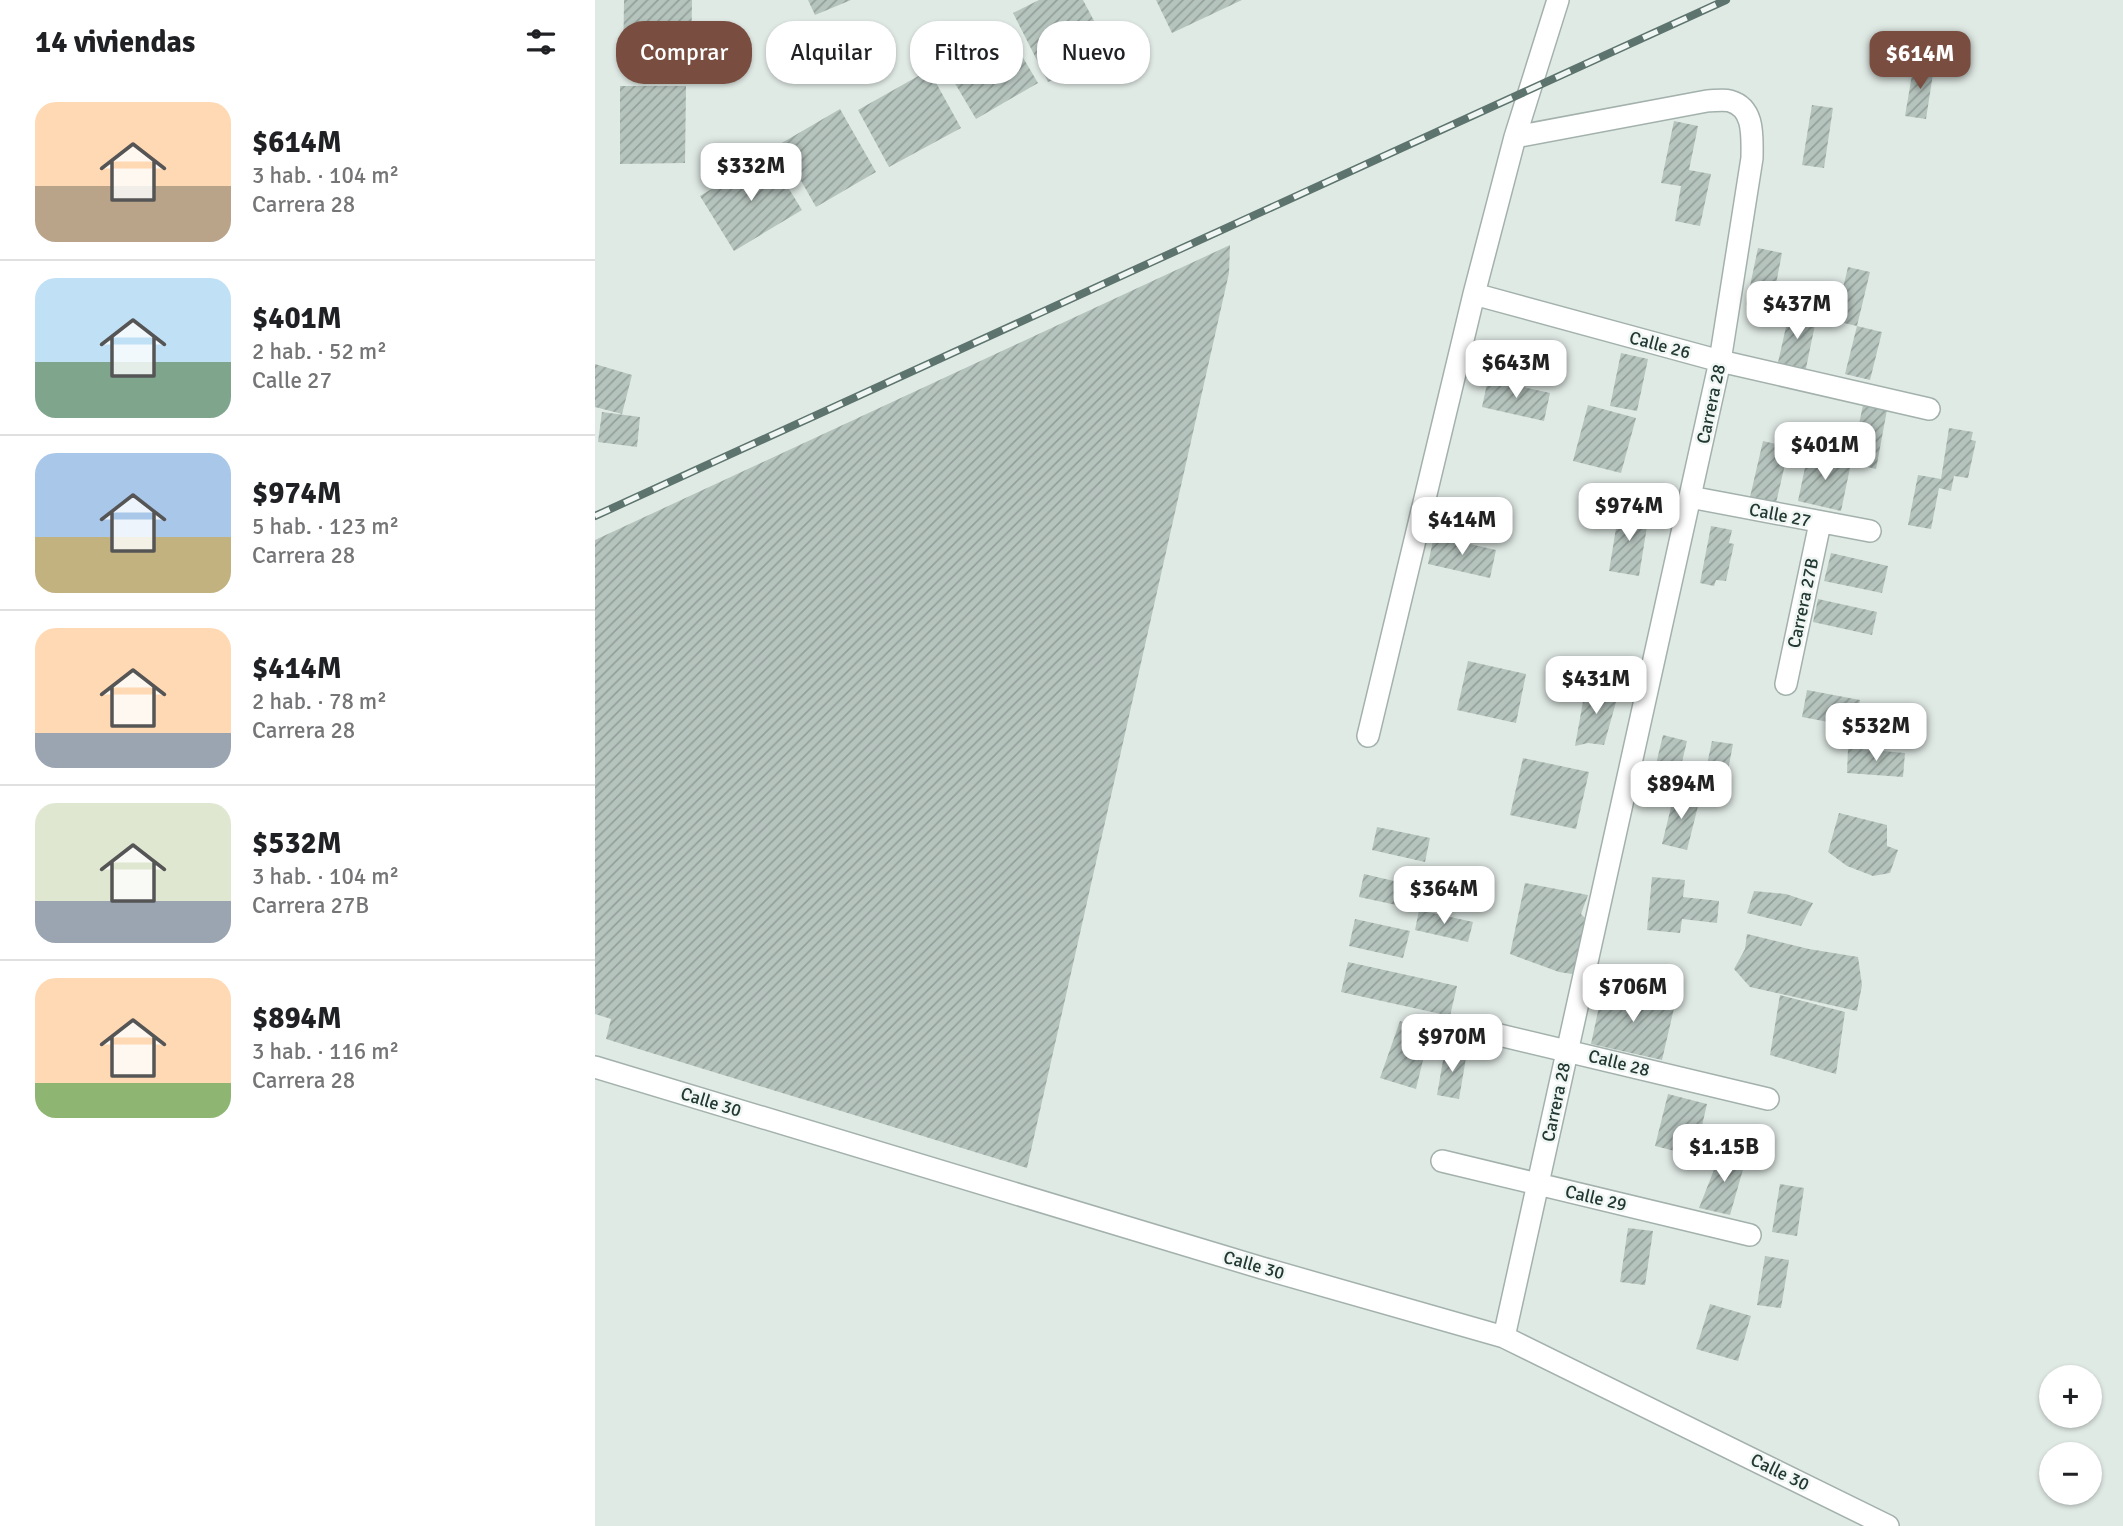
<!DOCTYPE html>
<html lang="es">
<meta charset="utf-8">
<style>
body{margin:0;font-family:Signika,sans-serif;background:#f6f6f6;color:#202124;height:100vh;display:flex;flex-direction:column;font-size:26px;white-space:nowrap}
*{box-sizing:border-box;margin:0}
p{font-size:23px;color:#757577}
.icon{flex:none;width:38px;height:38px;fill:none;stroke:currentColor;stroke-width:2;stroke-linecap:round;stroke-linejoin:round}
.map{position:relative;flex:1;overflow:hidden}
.details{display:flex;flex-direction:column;background:#fff;width:595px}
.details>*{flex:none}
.guide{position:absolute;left:21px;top:21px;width:665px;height:63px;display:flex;gap:14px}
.fabs{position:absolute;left:1444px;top:1365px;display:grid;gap:14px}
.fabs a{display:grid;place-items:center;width:63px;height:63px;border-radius:50%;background:#fff;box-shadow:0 2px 5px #0004;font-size:35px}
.price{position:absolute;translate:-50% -60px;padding:0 16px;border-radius:14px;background:#fff;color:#222;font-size:23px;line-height:46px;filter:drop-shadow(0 2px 4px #0008)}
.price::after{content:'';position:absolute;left:50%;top:42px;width:21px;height:16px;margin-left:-10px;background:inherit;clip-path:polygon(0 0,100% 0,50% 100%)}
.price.active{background:#794e40;color:#fff}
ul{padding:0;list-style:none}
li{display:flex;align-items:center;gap:21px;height:175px;padding:0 35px}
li+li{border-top:2px solid #e0e0e0}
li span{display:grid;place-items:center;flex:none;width:196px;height:140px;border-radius:21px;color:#555}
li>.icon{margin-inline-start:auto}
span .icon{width:84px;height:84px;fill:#fffc;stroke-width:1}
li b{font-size:30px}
h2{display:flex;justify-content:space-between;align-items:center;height:84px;padding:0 35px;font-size:30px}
.chip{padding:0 24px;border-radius:28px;background:#fff;box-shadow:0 2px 5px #0004;font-size:24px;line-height:63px}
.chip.active{background:#794e40;color:#fff}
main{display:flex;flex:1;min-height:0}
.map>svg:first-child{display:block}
</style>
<main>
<section class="details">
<h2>14 viviendas<svg class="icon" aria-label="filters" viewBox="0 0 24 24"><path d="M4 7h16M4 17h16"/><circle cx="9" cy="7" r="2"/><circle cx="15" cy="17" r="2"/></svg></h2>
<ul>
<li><span style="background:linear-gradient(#ffd9b3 60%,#b9a48a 0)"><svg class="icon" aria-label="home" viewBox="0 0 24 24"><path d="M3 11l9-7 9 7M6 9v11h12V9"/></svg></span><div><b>$614M</b><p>3 hab. · 104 m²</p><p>Carrera 28</p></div></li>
<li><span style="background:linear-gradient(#bfe0f5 60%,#7fa58c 0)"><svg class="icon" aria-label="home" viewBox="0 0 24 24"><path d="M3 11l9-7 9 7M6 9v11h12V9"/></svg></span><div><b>$401M</b><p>2 hab. · 52 m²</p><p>Calle 27</p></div></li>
<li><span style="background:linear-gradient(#a9c7e8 60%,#c2b280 0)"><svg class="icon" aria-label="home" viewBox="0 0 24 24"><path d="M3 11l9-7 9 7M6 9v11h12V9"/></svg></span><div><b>$974M</b><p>5 hab. · 123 m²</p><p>Carrera 28</p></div></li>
<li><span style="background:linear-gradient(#ffd9b3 75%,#9aa5b1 0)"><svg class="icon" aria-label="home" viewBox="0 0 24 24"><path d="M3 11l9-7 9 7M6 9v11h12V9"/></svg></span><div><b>$414M</b><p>2 hab. · 78 m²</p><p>Carrera 28</p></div></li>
<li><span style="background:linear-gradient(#dfe7d0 70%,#9aa5b1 0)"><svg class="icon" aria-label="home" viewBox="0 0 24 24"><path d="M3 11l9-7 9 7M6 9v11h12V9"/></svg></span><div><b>$532M</b><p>3 hab. · 104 m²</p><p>Carrera 27B</p></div></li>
<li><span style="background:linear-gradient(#ffd9b3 75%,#8fb573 0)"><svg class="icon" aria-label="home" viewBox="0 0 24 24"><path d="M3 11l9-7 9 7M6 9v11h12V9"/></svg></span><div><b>$894M</b><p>3 hab. · 116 m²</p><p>Carrera 28</p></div></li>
</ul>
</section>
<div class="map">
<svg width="1528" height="1526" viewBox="0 0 1528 1526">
<defs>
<pattern id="building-hatch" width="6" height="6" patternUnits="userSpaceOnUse" patternTransform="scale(1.75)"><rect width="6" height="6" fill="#b6c4be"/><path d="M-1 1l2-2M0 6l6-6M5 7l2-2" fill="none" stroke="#94a09b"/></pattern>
</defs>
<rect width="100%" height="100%" fill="#e0eae5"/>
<path fill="url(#building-hatch)" d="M29 0H97L96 71H28Z
M213 0H256L220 15Z
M444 0H488L515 51 453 82 418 13Z
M561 0H647L577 33Z
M407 22 443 83 381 119 345 58Z
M1319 63 1339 67 1331 119 1310 116Z
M334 70 366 128 294 167 263 110Z
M25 86H91L90 163 25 164Z
M1217 105 1238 108 1229 168 1207 165Z
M245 109 281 172 221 207 185 144Z
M1079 121 1103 126 1094 170 1116 174 1105 226 1080 221 1086 186 1066 183Z
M173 155 207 210 139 251 105 196Z
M635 245 634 273 432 1168 11 1039 16 1019 0 1014V540Z
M1163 248 1187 253 1176 310 1151 305Z
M1253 267 1275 272 1262 326 1287 332 1275 380 1250 374 1262 326 1240 321Z
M1195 309 1222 315 1210 373 1182 367Z
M1026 353 1053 359 1042 411 1015 406Z
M0 364 37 375 27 414 0 407Z
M893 379 955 393 949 421 887 407Z
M993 405 1041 418 1026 473 978 461Z
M1268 405 1292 410 1281 469 1256 463Z
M7 412 45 417 42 447 3 442Z
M1354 428 1378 432 1376 440 1381 441 1373 478 1359 476 1356 491 1344 488 1336 529 1313 525 1323 475 1346 479Z
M1168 441 1194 447 1181 503 1155 497Z
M1213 453 1256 463 1246 511 1203 501Z
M1024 510 1054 514 1044 576 1014 571Z
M1116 526 1137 530 1134 543 1139 544 1131 581 1121 580 1119 586 1105 583Z
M839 536 901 550 895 578 833 564Z
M1236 553 1293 566 1287 593 1229 581Z
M1223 599 1282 612 1277 635 1218 622Z
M873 661 931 674 921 723 862 710Z
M991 685 1023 695 1009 745 993 743 980 746Z
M1212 690 1265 700 1260 727 1207 717Z
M1068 735 1092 741 1080 791 1056 785Z
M1117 741 1138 744 1127 802 1105 798Z
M1253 748 1310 753 1308 777 1252 773Z
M928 758 994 772 981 829 915 815Z
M1080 791 1105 798 1092 850 1067 844Z
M1244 813 1292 825V846L1303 850 1295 873 1278 876 1252 866 1233 852Z
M782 827 835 838 830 862 777 850Z
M769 874 825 887 820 909 764 897Z
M1057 877 1090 880 1088 897 1124 901 1122 923 1087 919 1085 933 1052 930Z
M930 883 993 895 986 914 994 922 983 971 977 974 964 972 915 954Z
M1159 891 1191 894 1218 903 1206 926 1152 913Z
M824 910 878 922 873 942 820 930Z
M760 919 815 931 808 958 754 946Z
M1152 934 1214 949 1263 957 1267 985 1262 1011 1155 987 1139 969 1150 949Z
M753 962 862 986 855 1016 746 992Z
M1008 988 1080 1004 1067 1060 996 1044Z
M1185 995 1250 1012 1241 1074 1175 1055Z
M805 1021 835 1031 821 1089 785 1078Z
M850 1049 872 1052 864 1099 842 1095Z
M1073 1094 1112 1104 1100 1156 1060 1146Z
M1126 1152 1151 1159 1135 1215 1104 1208Z
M1185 1184 1209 1188 1202 1236 1177 1232Z
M1033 1228 1058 1231 1050 1285 1025 1282Z
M1170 1256 1194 1260 1186 1308 1162 1305Z
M1115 1304 1156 1316 1143 1361 1101 1349Z"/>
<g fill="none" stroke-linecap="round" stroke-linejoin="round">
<defs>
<path id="street" d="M879 294 1125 361 1334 409
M1095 497 1275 531
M1191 684 1225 523
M773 736 879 294 920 137 963 0
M875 1028 1173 1099
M0 1067 667 1268 909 1337 1293 1526
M847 1161 1155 1235
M909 1337 1125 361 1157 158C1157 137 1160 108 1135 101 1128 99 1119 101 1112 101L920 137"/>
</defs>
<use href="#street" stroke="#a3b1ac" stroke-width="24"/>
<use href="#street" stroke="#fff" stroke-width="21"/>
<defs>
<path id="rail" d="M0 516 1131 0"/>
</defs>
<use href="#rail" stroke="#5d746e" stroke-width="8"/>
<use href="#rail" stroke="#f0f6f3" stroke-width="5" stroke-dasharray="16" stroke-linecap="butt"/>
</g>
<g text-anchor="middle" stroke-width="5" stroke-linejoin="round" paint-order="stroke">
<g font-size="18" fill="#223833" stroke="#f0f6f3">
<text transform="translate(1065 345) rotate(15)" y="6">Calle 26</text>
<text transform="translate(1116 404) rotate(-78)" y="6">Carrera 28</text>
<text transform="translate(1185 515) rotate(11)" y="6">Calle 27</text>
<text transform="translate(1208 603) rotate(-78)" y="6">Carrera 27B</text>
<text transform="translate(1024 1063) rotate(14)" y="6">Calle 28</text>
<text transform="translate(116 1102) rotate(17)" y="6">Calle 30</text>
<text transform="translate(961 1102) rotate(-78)" y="6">Carrera 28</text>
<text transform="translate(1001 1198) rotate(13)" y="6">Calle 29</text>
<text transform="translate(659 1265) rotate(16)" y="6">Calle 30</text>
<text transform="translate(1185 1472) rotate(26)" y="6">Calle 30</text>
</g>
</g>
</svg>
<div class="fabs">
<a>+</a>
<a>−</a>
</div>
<b class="price active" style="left:1325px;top:91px">$614M</b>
<b class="price" style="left:156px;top:203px">$332M</b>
<b class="price" style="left:1202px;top:341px">$437M</b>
<b class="price" style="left:921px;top:400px">$643M</b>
<b class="price" style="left:1230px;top:482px">$401M</b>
<b class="price" style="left:1034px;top:543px">$974M</b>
<b class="price" style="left:867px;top:557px">$414M</b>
<b class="price" style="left:1001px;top:716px">$431M</b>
<b class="price" style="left:1281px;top:763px">$532M</b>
<b class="price" style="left:1086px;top:821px">$894M</b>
<b class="price" style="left:849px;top:926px">$364M</b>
<b class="price" style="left:1038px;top:1024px">$706M</b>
<b class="price" style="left:857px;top:1074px">$970M</b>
<b class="price" style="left:1129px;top:1184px">$1.15B</b>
<div class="guide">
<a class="chip active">Comprar</a>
<a class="chip">Alquilar</a>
<a class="chip">Filtros</a>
<a class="chip">Nuevo</a>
</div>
</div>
</main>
